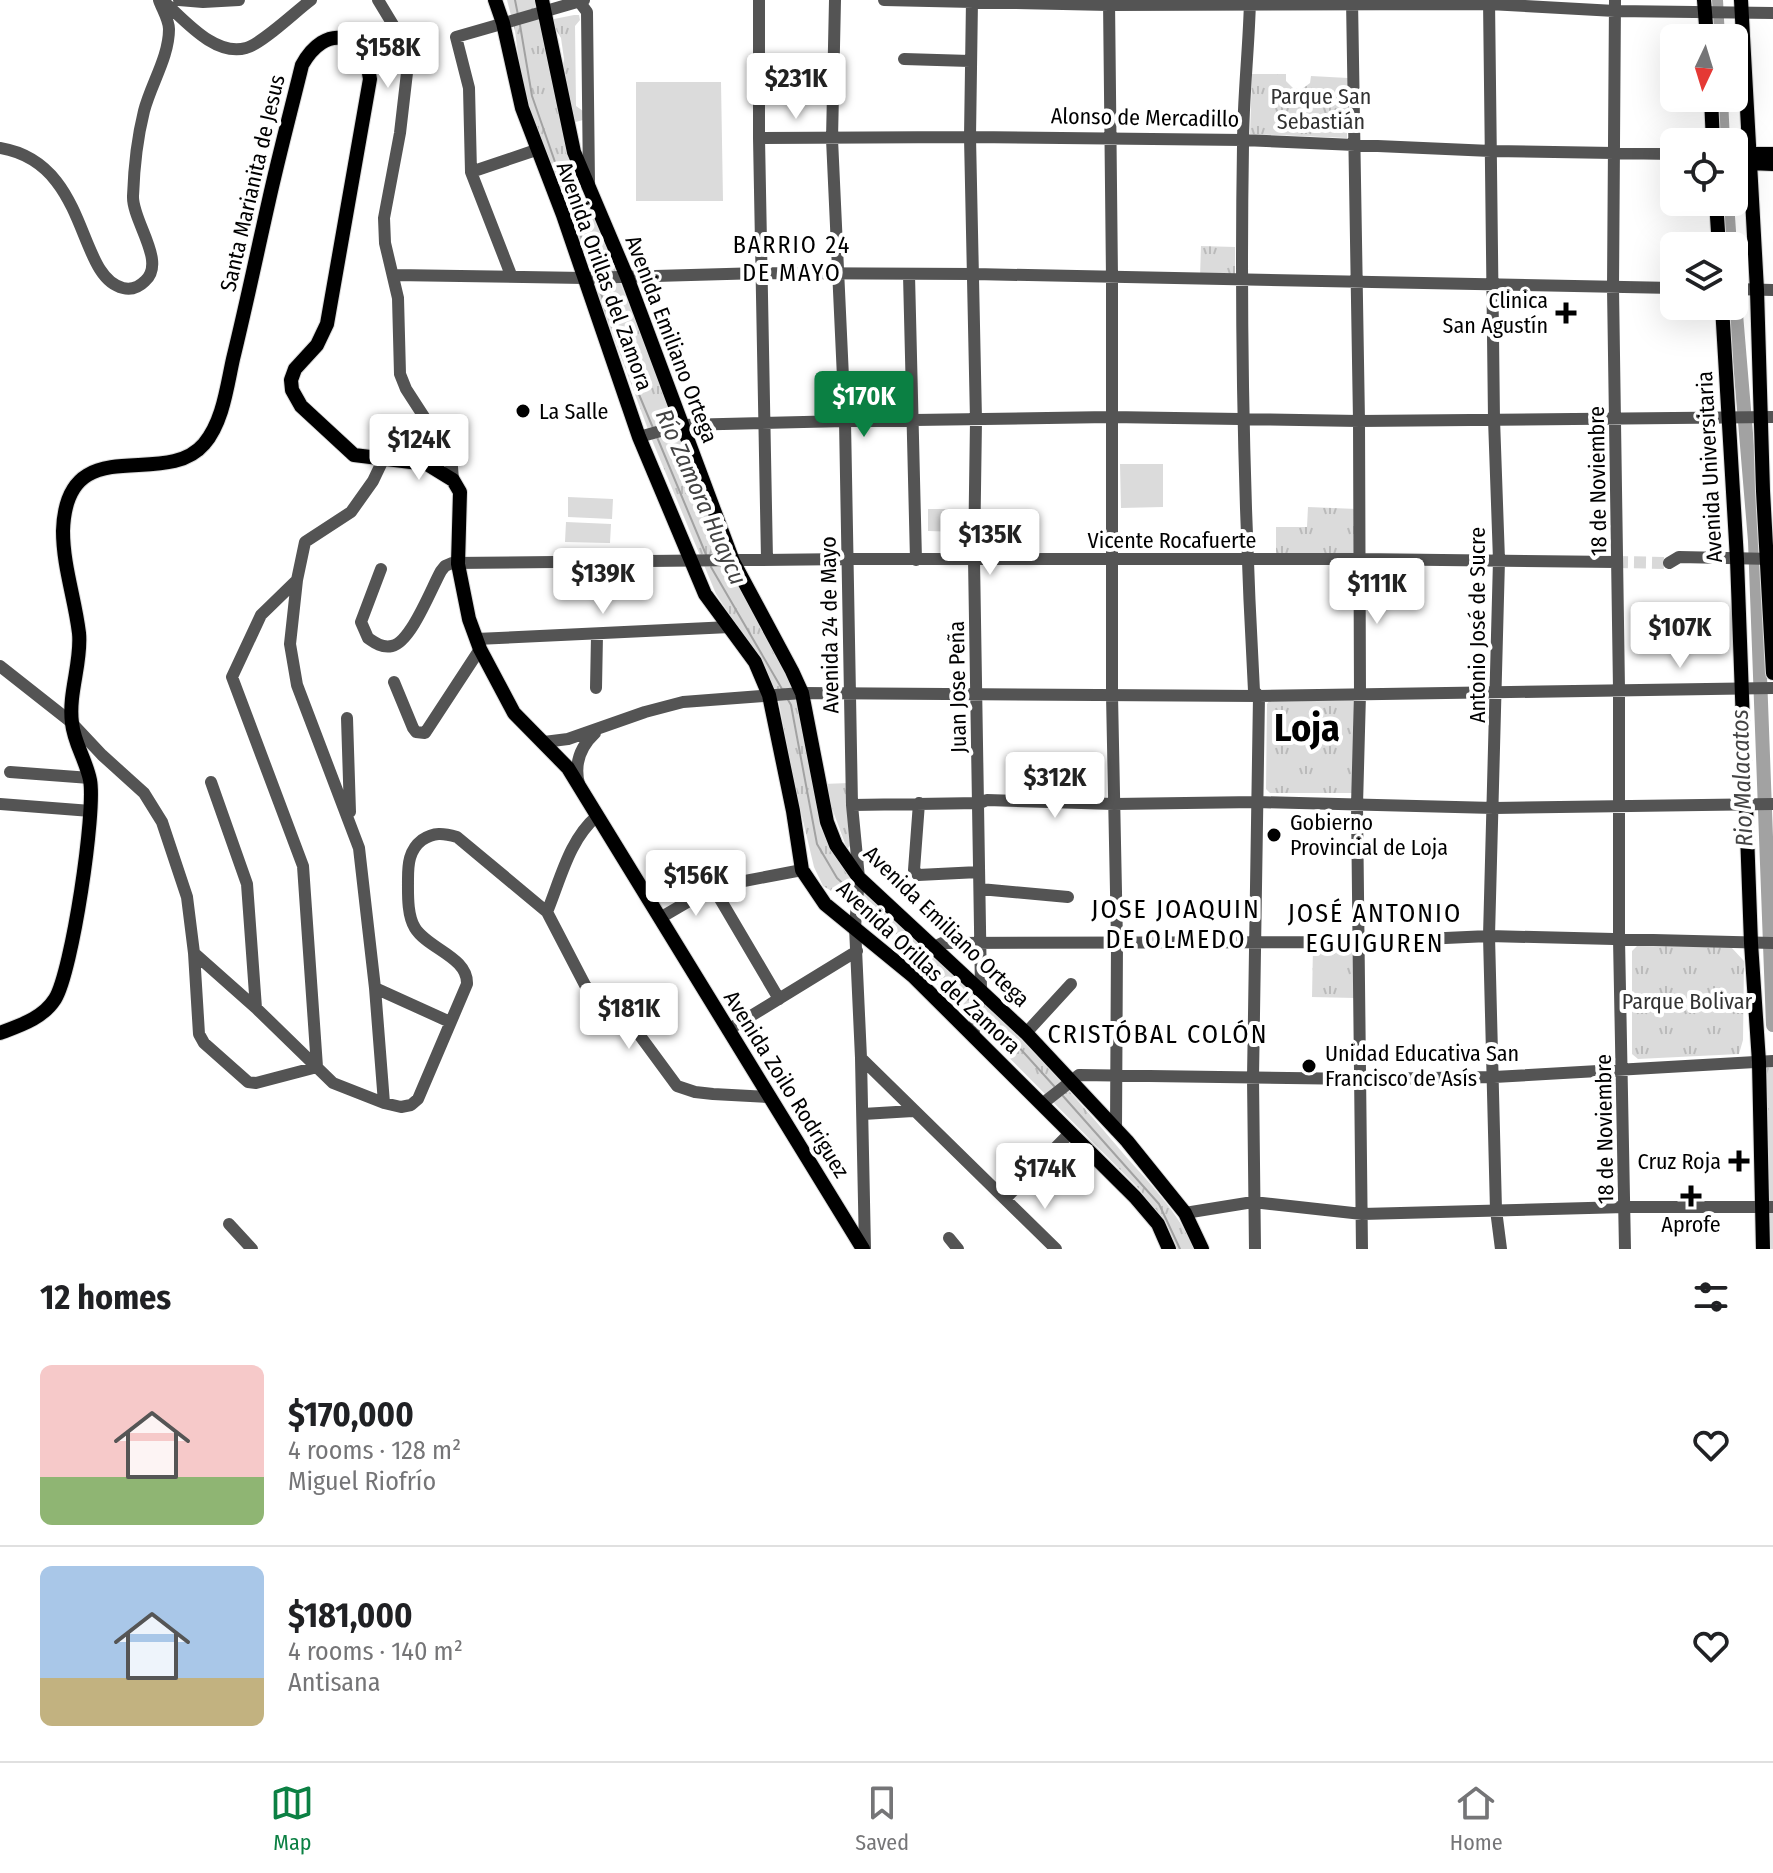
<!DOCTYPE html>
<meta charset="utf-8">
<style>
body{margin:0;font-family:"Fira Sans Condensed",sans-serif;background:#f2f2f2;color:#202124;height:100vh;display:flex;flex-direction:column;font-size:30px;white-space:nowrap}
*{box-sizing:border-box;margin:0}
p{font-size:26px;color:#757577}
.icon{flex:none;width:44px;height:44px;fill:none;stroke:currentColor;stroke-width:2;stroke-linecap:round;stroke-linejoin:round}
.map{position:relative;height:1249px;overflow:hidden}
.details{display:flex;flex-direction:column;background:#fff;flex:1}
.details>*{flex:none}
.needle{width:52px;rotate:184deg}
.buttons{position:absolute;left:1660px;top:24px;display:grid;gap:16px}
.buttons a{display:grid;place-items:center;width:88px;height:88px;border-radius:12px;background:#fff;box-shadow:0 8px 32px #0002;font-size:40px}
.price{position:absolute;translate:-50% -68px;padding:0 18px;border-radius:8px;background:#fff;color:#222;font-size:26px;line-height:52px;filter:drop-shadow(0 2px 4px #0008)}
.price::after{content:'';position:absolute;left:50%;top:48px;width:24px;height:18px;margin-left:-12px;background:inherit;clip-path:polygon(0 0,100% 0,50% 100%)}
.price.selected{background:#0b8043;color:#fff}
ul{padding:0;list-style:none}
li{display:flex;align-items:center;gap:24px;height:200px;padding:0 40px}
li+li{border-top:2px solid #e0e0e0}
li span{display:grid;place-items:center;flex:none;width:224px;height:160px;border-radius:12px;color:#555}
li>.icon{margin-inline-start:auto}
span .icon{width:96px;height:96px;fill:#fffc;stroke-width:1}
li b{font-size:34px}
h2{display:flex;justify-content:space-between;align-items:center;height:96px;padding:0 40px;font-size:34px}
.menu{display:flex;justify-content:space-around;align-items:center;height:112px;border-top:2px solid #e0e0e0;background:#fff;font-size:22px;color:#757577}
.menu a{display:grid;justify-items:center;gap:4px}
.menu .selected{color:#0b8043}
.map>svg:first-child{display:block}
</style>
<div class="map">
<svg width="1773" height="1249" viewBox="0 0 1773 1249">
<defs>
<pattern id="grass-tufts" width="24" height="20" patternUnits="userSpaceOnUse" patternTransform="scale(2)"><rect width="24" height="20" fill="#dbdbdb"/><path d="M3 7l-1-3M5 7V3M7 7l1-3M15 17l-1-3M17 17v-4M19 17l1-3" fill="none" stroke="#bababa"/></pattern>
</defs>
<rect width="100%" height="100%" fill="#fff"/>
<path fill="url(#grass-tufts)" d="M507 0H537L565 142 657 376 786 665 800 702 820 827 835 855C934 951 1034 1046 1122 1152 1148 1182 1179 1212 1194 1249H1174L1161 1219 1140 1190 862 909 823 886 814 867 791 770 779 702 766 670 716 594 652 440 523 94 515 31Z
M574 15H579L580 20 575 26 576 106 583 111V120L572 123 562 73 564 59 561 38 553 25 554 19Z
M1252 74H1286V81L1293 88 1302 89 1310 83 1311 76 1348 78 1347 138 1250 134Z
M1201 246 1235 247V278L1200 277Z
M1308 507 1357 509 1356 555 1276 556V527H1307Z
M1353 700 1357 703 1354 793H1270L1266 789 1267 704 1269 701Z
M849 783 851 845 847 849 823 784Z
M1637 946 1731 947 1744 961 1743 1040 1739 1054 1638 1059 1632 1054V951Z
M1313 947 1355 948V998L1312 997Z
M1759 1062H1773V1249H1764Z"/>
<path fill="#dbdbdb" d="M636 82H721L723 201H636Z
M1120 464H1163V507L1121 508Z
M568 497 613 499 612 519 568 517Z
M928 509H961L962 532 928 531Z
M566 522 611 524 610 543 565 542Z"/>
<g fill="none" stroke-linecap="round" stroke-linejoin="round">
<path stroke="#a2a2a2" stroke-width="2" d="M515 0 518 15
M520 25 532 96 593 271
M598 285 620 349 653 428
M657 437 707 557
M711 567 782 689
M787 698 791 705 817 844 837 878 852 892
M862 902 972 1003
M983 1013 1015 1043 1054 1086
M1063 1096 1159 1204 1180 1249"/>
<path stroke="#a2a2a2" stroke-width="14" d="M1716 0 1718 38
M1721 98 1723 142
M1727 202 1730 246
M1734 290 1755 541 1773 1025"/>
<path stroke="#d9d9d9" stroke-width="12" stroke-dasharray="12 6" stroke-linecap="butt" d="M1616 562 1669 563"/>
<defs>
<path id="major" d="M495 0 503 23 522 108 563 215 639 437 705 594 755 662 769 695 793 811 802 870 825 904 913 976 1135 1197 1158 1224 1169 1249
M542 0 574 152 627 277 733 561 792 671 802 693 827 822 836 845 859 878 1026 1033 1127 1141 1185 1213 1202 1249
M1704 0 1707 38
M1741 0 1757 290 1763 491 1773 673
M1711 98 1713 142
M1734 154H1773
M1749 163 1773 164
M1716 202 1719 246
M1722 306 1737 559 1751 943 1759 1062 1763 1249
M0 1033C21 1025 43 1018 55 999 72 972 96 811 90 780 86 760 74 743 72 723 68 693 82 662 79 633 75 599 63 566 63 531 66 427 164 491 204 444 223 422 227 386 233 359 246 306 257 253 269 200 279 155 291 110 302 65 325 23 364 31 370 79L327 324 317 345 295 369 291 380 292 390 301 406 354 455 427 464 453 480 460 492 458 564 469 619 480 649 514 713 568 768 863 1249"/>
</defs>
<use href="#major" stroke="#dbdbdb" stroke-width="16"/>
<path stroke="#545454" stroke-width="12" d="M162 0C183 18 214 57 246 48 262 44 296 11 311 0
M179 0 203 2 239 0
M378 0 398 33 408 64 400 133 384 218 385 243 398 298 400 374 406 389 439 440 452 467 453 480
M578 0 587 12 589 184
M759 0V138L767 560
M835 0 832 139 845 421 852 805 859 878 855 927 861 1058 865 1249
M884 0 1109 5 1489 4 1615 11 1773 13
M972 0 970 137 976 420 974 559 981 989 973 1036
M1109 0 1112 278V695L1117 941 1116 1130
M1250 0C1249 48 1243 97 1243 145 1240 326 1244 510 1254 691L1259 696 1253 1078 1255 1249
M1352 0 1359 421 1360 694 1357 805 1362 1249
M1489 0 1494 419 1499 560 1489 936 1496 1210 1501 1249
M1615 0 1613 288 1619 689V939L1625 1249
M904 59 970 61
M759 138 970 137 1243 140 1491 151 1674 154
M0 148C90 163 76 277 123 288 131 290 139 287 145 281 167 262 132 221 133 196 134 167 137 139 144 111 151 84 169 57 169 29 169 20 162 9 159 0
M471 172 536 150
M394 275 584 278 762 273 974 274 1674 288
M511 275 471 172 469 88 456 37 584 0
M909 275 916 560
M1734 289 1773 290
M639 437 682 425 845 421 1110 417 1359 421 1773 417
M383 460 373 481 351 512 305 542 297 580 290 644 297 685 359 848 375 988 384 1103
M1669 563 1679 557 1773 559
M381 569 361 622 368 638C375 643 382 648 392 646 411 642 431 589 441 571L445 566 452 563 849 559H1358L1616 562
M297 580 261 615 232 677 303 866 317 1067
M476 639 730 627
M0 666 71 722 102 755 144 793 162 822 187 897 194 953 199 1034 204 1043 248 1082 256 1083 317 1067
M394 682 413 728 416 732 425 733 480 649
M596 688 597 635
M347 718 350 812
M544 742 568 739 645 712 683 702 802 693 1259 696 1773 688
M10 772 90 778
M211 782 247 884 256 1008
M579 784C574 764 580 747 595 733
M919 803 914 870 918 875 979 872
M0 804 91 811
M852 805 980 803 987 800 1114 804 1257 802 1494 808 1773 804
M713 887 779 999
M980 889 1068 897
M547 912C561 878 569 840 597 816
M660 918 713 887 802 870
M934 947 942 943 1358 942 1489 936 1773 943
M194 953 256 1008 333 1083 384 1103 401 1107 411 1105 418 1099 467 984C468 957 428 949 415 928 407 915 408 894 408 879 408 864 409 850 422 840 434 832 443 833 457 837L547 912 585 985 600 1003 638 1033 677 1086 695 1092 713 1094 768 1097
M375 988 450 1022
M728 1030 857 951
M1026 1033 1071 984
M861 1058 1056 1249
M1042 1104 1079 1075 1360 1079 1494 1077 1773 1061
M863 1114 913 1111
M1006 1198 1069 1134
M1185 1213 1253 1202 1362 1214 1625 1207H1773
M229 1224 252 1249
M949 1238 958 1249"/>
<use href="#major" stroke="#000" stroke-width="14"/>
</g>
<g fill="#000" stroke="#fff" stroke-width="3">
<path d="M1562 301h8v8h8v8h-8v8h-8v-8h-8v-8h8z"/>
<circle cx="523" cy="411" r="8"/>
<circle cx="1274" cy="835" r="8"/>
<circle cx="1309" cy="1066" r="8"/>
<path d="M1735 1149h8v8h8v8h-8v8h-8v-8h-8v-8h8z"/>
<path d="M1687 1184h8v8h8v8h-8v8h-8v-8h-8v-8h8z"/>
</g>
<g text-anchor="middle" stroke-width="8" stroke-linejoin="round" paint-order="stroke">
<g font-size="22" fill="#323232" stroke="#fff">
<text x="1321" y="104">Parque San<tspan x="1321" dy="25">Sebastián</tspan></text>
<text x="1687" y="1009">Parque Bolivar</text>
</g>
<g font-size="22" fill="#000" stroke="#fff">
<text transform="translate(1145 117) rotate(1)" y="8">Alonso de Mercadillo</text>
<text transform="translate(252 183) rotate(-77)" y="8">Santa Marianita de Jesus</text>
<text transform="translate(605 276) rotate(70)" y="8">Avenida Orillas del Zamora</text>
<text transform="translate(672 339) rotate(69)" y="8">Avenida Emiliano Ortega</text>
<text transform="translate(1709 467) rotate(-93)" y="8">Avenida Universitaria</text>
<text transform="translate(1597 481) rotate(-91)" y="8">18 de Noviembre</text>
<text x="1172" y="548">Vicente Rocafuerte</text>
<text transform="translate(829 625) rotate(-91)" y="8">Avenida 24 de Mayo</text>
<text transform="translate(1477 625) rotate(-90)" y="8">Antonio José de Sucre</text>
<text transform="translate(957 687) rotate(-91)" y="8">Juan Jose Peña</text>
<text transform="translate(947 926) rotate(44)" y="8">Avenida Emiliano Ortega</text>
<text transform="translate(929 967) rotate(43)" y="8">Avenida Orillas del Zamora</text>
<text transform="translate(787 1084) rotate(58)" y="8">Avenida Zoilo Rodriguez</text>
<text transform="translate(1604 1129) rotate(-91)" y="8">18 de Noviembre</text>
</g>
<g font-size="22" fill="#000" stroke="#fff" text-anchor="start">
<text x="1548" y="308" text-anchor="end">Clinica<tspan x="1548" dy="25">San Agustín</tspan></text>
<text x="539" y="419">La Salle</text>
<text x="1290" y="830">Gobierno<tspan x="1290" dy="25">Provincial de Loja</tspan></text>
<text x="1325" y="1061">Unidad Educativa San<tspan x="1325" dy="25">Francisco de Asís</tspan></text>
<text x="1721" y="1169" text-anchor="end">Cruz Roja</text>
<text x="1691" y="1232" text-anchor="middle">Aprofe</text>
</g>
<g font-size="24" letter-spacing="2" fill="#000" stroke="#fff">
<text x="792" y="253">BARRIO 24<tspan x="792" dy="28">DE MAYO</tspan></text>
</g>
<g font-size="24" font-style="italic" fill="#434343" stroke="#fff">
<text transform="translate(701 497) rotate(66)" y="8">Río Zamora Huaycu</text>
<text transform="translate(1742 778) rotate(-92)" y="8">Rio Malacatos</text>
</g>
<g font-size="26" letter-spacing="2" fill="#000" stroke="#fff">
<text x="1176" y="918">JOSE JOAQUIN<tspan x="1176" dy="30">DE OLMEDO</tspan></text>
<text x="1375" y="922">JOSÉ ANTONIO<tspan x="1375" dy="30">EGUIGUREN</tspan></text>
<text x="1158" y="1043">CRISTÓBAL COLÓN</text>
</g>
<g font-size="38" font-weight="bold" fill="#000" stroke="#fff">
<text x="1307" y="741">Loja</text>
</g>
</g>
</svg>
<div class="buttons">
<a><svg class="needle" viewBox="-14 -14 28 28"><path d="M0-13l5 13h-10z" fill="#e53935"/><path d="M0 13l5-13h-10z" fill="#757577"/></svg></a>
<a><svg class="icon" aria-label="locate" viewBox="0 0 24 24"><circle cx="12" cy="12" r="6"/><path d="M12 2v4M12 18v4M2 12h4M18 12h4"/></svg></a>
<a><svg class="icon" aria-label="layers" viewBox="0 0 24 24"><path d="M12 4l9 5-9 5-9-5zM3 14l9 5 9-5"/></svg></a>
</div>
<b class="price" style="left:388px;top:90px">$158K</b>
<b class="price" style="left:796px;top:121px">$231K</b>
<b class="price selected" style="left:864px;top:439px">$170K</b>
<b class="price" style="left:419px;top:482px">$124K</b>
<b class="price" style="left:990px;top:577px">$135K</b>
<b class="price" style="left:603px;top:616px">$139K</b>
<b class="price" style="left:1377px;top:626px">$111K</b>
<b class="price" style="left:1680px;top:670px">$107K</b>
<b class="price" style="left:1055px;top:820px">$312K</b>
<b class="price" style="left:696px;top:918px">$156K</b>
<b class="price" style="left:629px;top:1051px">$181K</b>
<b class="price" style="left:1045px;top:1211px">$174K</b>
</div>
<section class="details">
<h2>12 homes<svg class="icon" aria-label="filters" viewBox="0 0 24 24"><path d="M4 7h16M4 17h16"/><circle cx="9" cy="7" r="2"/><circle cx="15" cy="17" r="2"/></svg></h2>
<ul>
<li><span style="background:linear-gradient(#f6c9c9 70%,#8fb573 0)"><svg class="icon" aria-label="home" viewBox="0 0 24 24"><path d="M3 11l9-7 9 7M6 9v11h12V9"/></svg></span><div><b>$170,000</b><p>4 rooms · 128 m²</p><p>Miguel Riofrío</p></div><svg class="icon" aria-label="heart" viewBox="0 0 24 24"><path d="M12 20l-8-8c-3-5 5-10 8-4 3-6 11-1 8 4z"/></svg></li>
<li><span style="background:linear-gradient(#a9c7e8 70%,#c2b280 0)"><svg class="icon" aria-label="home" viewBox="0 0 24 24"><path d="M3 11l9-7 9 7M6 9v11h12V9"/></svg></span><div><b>$181,000</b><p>4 rooms · 140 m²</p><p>Antisana</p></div><svg class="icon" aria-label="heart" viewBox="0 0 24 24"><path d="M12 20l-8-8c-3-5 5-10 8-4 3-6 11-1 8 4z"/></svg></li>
</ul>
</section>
<nav class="menu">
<a class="selected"><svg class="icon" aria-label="map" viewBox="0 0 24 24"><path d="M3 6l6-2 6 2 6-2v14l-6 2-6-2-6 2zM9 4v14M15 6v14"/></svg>Map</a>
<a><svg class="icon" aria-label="saved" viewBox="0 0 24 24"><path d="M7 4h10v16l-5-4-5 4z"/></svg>Saved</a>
<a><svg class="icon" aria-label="home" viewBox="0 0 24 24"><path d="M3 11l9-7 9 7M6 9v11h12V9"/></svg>Home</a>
</nav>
